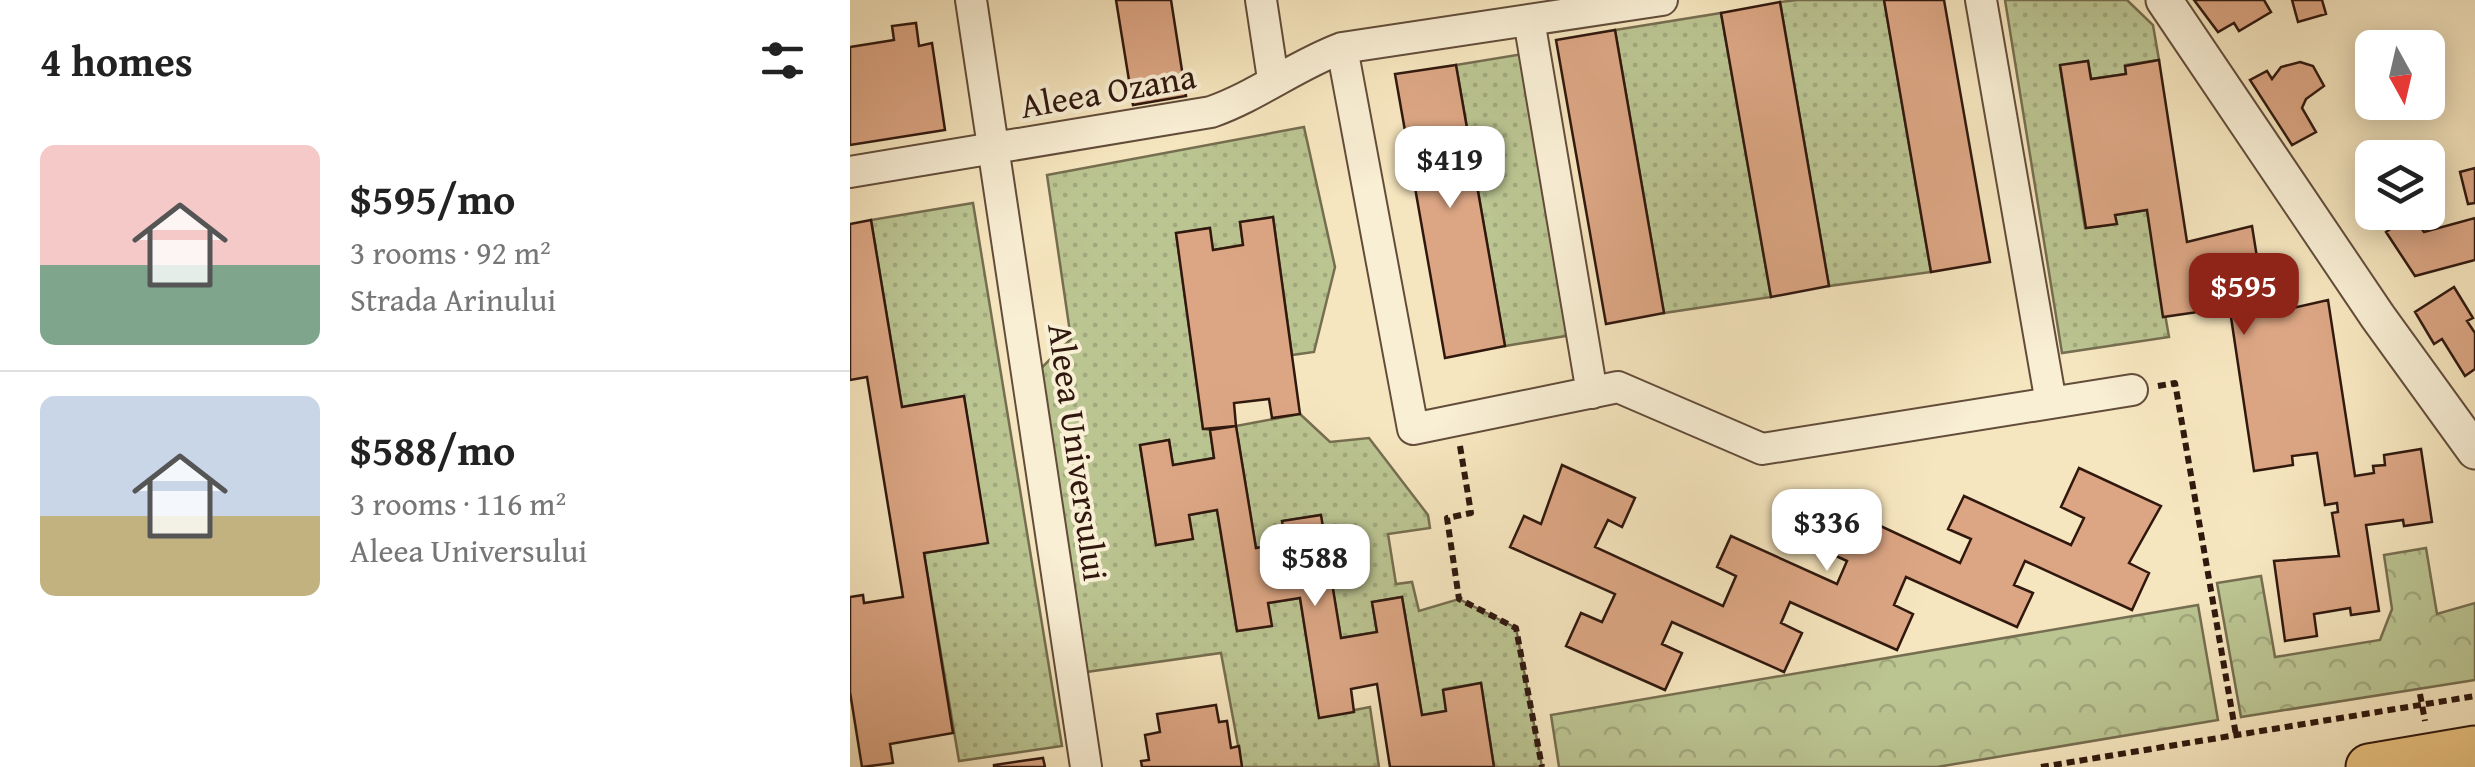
<!DOCTYPE html>
<meta charset="utf-8">
<style>
body{margin:0;font-family:"Gentium Book Plus",serif;background:#f6f6f6;color:#222;height:100vh;display:flex;flex-direction:column;font-size:38px;white-space:nowrap}
*{box-sizing:border-box;margin:0}
p{font-size:32px;color:#767676}
.icon{flex:none;width:55px;height:55px;fill:none;stroke:currentColor;stroke-width:2;stroke-linecap:round;stroke-linejoin:round}
.map{position:relative;flex:1;overflow:hidden}
.panel{display:flex;flex-direction:column;background:#fff;width:850px}
.panel>*{flex:none}
.needle{width:65px;rotate:172deg}
.buttons{position:absolute;left:1505px;top:30px;display:grid;gap:20px}
.buttons a{display:grid;place-items:center;width:90px;height:90px;border-radius:15px;background:#fff;box-shadow:0 5px 25px #0003;font-size:50px}
.price{position:absolute;translate:-50% -85px;padding:0 22px;border-radius:20px;background:#fff;color:#222;font-size:32px;line-height:65px;filter:drop-shadow(0 2px 5px #0008)}
.price::after{content:'';position:absolute;left:50%;top:60px;width:30px;height:22px;margin-left:-15px;background:inherit;clip-path:polygon(0 0,100% 0,50% 100%)}
.price.on{background:#8f2418;color:#fff}
ul{padding:0;list-style:none}
li{display:flex;align-items:center;gap:30px;height:250px;padding:0 40px}
li+li{border-top:2px solid #e0e0e0}
li span{display:grid;place-items:center;flex:none;width:280px;height:200px;border-radius:15px;color:#555}
li>.icon{margin-inline-start:auto}
span .icon{width:120px;height:120px;fill:#fffc;stroke-width:1}
li b{font-size:42px}
h2{display:flex;justify-content:space-between;align-items:center;height:120px;padding:0 40px;font-size:42px}
main{display:flex;flex:1;min-height:0}
.map>svg:first-child{display:block}
</style>
<main>
<section class="panel">
<h2>4 homes<svg class="icon" aria-label="filters" viewBox="0 0 24 24"><path d="M4 7h16M4 17h16"/><circle cx="9" cy="7" r="2"/><circle cx="15" cy="17" r="2"/></svg></h2>
<ul>
<li><span style="background:linear-gradient(#f6c9c9 60%,#7fa58c 0)"><svg class="icon" aria-label="home" viewBox="0 0 24 24"><path d="M3 11l9-7 9 7M6 9v11h12V9"/></svg></span><div><b>$595/mo</b><p>3 rooms · 92 m²</p><p>Strada Arinului</p></div></li>
<li><span style="background:linear-gradient(#c9d6e8 60%,#c2b280 0)"><svg class="icon" aria-label="home" viewBox="0 0 24 24"><path d="M3 11l9-7 9 7M6 9v11h12V9"/></svg></span><div><b>$588/mo</b><p>3 rooms · 116 m²</p><p>Aleea Universului</p></div></li>
</ul>
</section>
<div class="map">
<svg width="1625" height="767" viewBox="0 0 1625 767">
<defs>
<pattern id="grass-dots" width="8" height="8" patternUnits="userSpaceOnUse" patternTransform="scale(2.5)"><rect width="8" height="8" fill="#bbc592"/><path d="M2 2h.1M6 6h.1" fill="none" stroke="#a1a87d" stroke-width="1.8" stroke-linecap="round"/></pattern>
<pattern id="park-crowns" width="20" height="18" patternUnits="userSpaceOnUse" patternTransform="scale(2.5)"><rect width="20" height="18" fill="#bbc592"/><path d="M2 6a3 3 0 1 1 6 0M12 15a3 3 0 1 1 6 0" fill="none" stroke="#a1a87d"/></pattern>
</defs>
<rect width="100%" height="100%" fill="#f6e6bf"/>
<filter id="stains"><feTurbulence type="fractalNoise" baseFrequency=".002" numOctaves="4"/><feColorMatrix values="0 0 0 0 .2 0 0 0 0 .09 0 0 0 0 .02 0 0 0 .5 -.17"/></filter>
<radialGradient id="worn" r=".72"><stop offset=".6" stop-color="#630" stop-opacity="0"/><stop offset="1" stop-color="#630" stop-opacity=".3"/></radialGradient>
<path fill="url(#grass-dots)" stroke="#766e50" stroke-width="2.5" d="M947 0H1034L1081 272 979 286 930 2Z
M1155 0H1277L1303 25 1309 60 1275 65 1276 74 1241 79 1238 61 1210 66 1235 228 1266 224 1265 215 1297 210 1319 337 1212 353Z
M871 13 921 297 814 313 765 30Z
M685 52 734 333 655 346 606 65Z
M454 127 485 267 464 352 442 355 423 217 390 222 393 245 363 250 359 228 326 233 353 429 360 430 364 458 323 465 319 440 290 446 306 545 339 515 367 510 387 631 421 626 418 603 450 598 469 717 520 707 529 767H392L371 653 222 674 179 380 221 339 197 175Z
M123 203 212 746 109 761 74 553 137 543 114 397 52 407 21 220Z
M450 414 480 442 519 438 578 515 580 528 538 534 546 584 562 582 569 611 609 599 666 628 692 767H644L631 683 594 689 596 711 572 715 552 597 522 602 527 632 491 638 470 515 433 521 436 543 406 548 386 426Z"/>
<path fill="url(#park-crowns)" stroke="#766e50" stroke-width="2.5" d="M1576 548 1587 614 1625 603V680L1391 717 1367 583 1411 576 1425 657 1530 640 1542 609 1534 555Z
M1348 605 1368 720 1087 767H709L701 715Z"/>
<path fill="#dca684" stroke="#30180e" stroke-width="2.5" d="M266 0H321L336 96 283 105Z
M1034 0H1094L1140 262 1081 272Z
M1344 0H1414L1421 12 1389 31 1384 23 1368 32Z
M1442 0H1472L1476 14 1448 22Z
M930 2 979 286 921 297 871 13Z
M66 23 69 46 82 43 95 130 0 145V47L44 40 42 26Z
M765 30 814 313 756 324 706 40Z
M1309 60 1337 242 1402 226 1416 314 1478 300 1505 476 1524 473 1523 466 1535 465 1534 455 1571 449 1582 522 1554 526 1553 520 1516 525 1529 611 1501 615 1500 608 1464 614 1467 636 1435 641 1424 561 1489 556 1482 513 1488 512 1487 503 1475 505 1467 453 1442 456 1443 465 1404 471 1378 297 1347 302 1348 312 1313 317 1297 210 1265 215 1267 224 1236 228 1210 65 1238 61 1241 79 1276 74 1275 66Z
M1450 62 1463 66 1474 86 1456 99 1452 108 1466 132 1442 145 1400 80 1417 71 1422 79 1431 67Z
M606 65 655 346 595 358 545 74Z
M1625 168V203L1618 204 1610 172Z
M1562 214 1574 232 1625 218V260L1565 276 1536 232Z
M423 217 450 414 422 418 419 399 384 403 386 426 353 429 326 233 360 228 363 250 393 245 390 222Z
M21 220 52 407 114 396 138 543 74 553 103 733 40 744 43 763 12 767 0 692V597L13 595 14 603 53 597 17 377 0 380V224Z
M1604 287 1623 318 1617 321 1625 333V369L1615 376 1592 339 1584 344 1565 312Z
M386 426 406 548 436 543 432 521 471 515 491 638 527 632 522 602 552 597 572 715 596 711 593 690 631 683 644 767H540L527 684 501 689 504 712 469 718 450 598 418 603 422 626 387 631 367 510 339 515 343 539 306 545 290 445 319 440 323 465 364 458 360 430Z
M712 465 785 498 772 527 758 520 745 547 873 606 886 576 867 567 881 536 987 584 997 561 975 551 994 509 1110 563 1121 539 1098 529 1114 496 1221 545 1234 518 1211 507 1229 468 1311 506 1279 563 1299 573 1282 610 1175 561 1164 585 1183 593 1167 627 1056 577 1044 605 1063 614 1047 650 940 602 931 623 952 633 934 672 822 622 812 644 832 653 815 690 716 646 731 613 752 622 765 594 660 547 674 516 691 524Z
M366 705 369 722 377 721 381 748 389 746 392 767H292L291 761 299 760 295 735 310 732 307 714Z
M193 758 195 767H144V765Z"/>
<g fill="none" stroke-linecap="round" stroke-linejoin="round">
<defs>
<path id="minor" d="M121 0 236 767
M411 0 423 79
M1131 0 1201 403
M679 20 742 393
M492 48 563 429 768 387 912 449 1282 390
M0 172 361 112C407 96 446 65 492 48L812 0"/>
<path id="tertiary" d="M1314 0 1528 317 1625 451"/>
<path id="primary" d="M1519 767 1625 749"/>
</defs>
<use href="#minor" stroke="#624c3a" stroke-width="34"/>
<use href="#tertiary" stroke="#624c3a" stroke-width="39"/>
<use href="#primary" stroke="#30180e" stroke-width="49"/>
<path stroke="#30180e" stroke-width="6" stroke-dasharray="8 5" stroke-linecap="butt" d="M1308 386 1325 383 1386 735
M610 446 621 513 597 518 609 599 666 628 692 767
M1570 694 1575 721
M1191 767 1625 696"/>
<use href="#minor" stroke="#f9efd5" stroke-width="30"/>
<use href="#tertiary" stroke="#f9efd5" stroke-width="35"/>
<use href="#primary" stroke="#ebc380" stroke-width="45"/>
</g>
<g text-anchor="middle" stroke-width="8" stroke-linejoin="round" paint-order="stroke">
<g font-size="35" fill="#30180e" stroke="#f9efd5">
<text transform="translate(258 91) rotate(-10)" y="12">Aleea Ozana</text>
<text transform="translate(228 452) rotate(82)" y="12">Aleea Universului</text>
</g>
</g>
<rect width="100%" height="100%" filter="url(#stains)"/>
<rect width="100%" height="100%" fill="url(#worn)"/>
</svg>
<div class="buttons">
<a><svg class="needle" viewBox="-14 -14 28 28"><path d="M0-13l5 13h-10z" fill="#e53935"/><path d="M0 13l5-13h-10z" fill="#767676"/></svg></a>
<a><svg class="icon" aria-label="layers" viewBox="0 0 24 24"><path d="M12 4l9 5-9 5-9-5zM3 14l9 5 9-5"/></svg></a>
</div>
<b class="price" style="left:600px;top:211px">$419</b>
<b class="price on" style="left:1394px;top:338px">$595</b>
<b class="price" style="left:977px;top:574px">$336</b>
<b class="price" style="left:465px;top:609px">$588</b>
</div>
</main>
